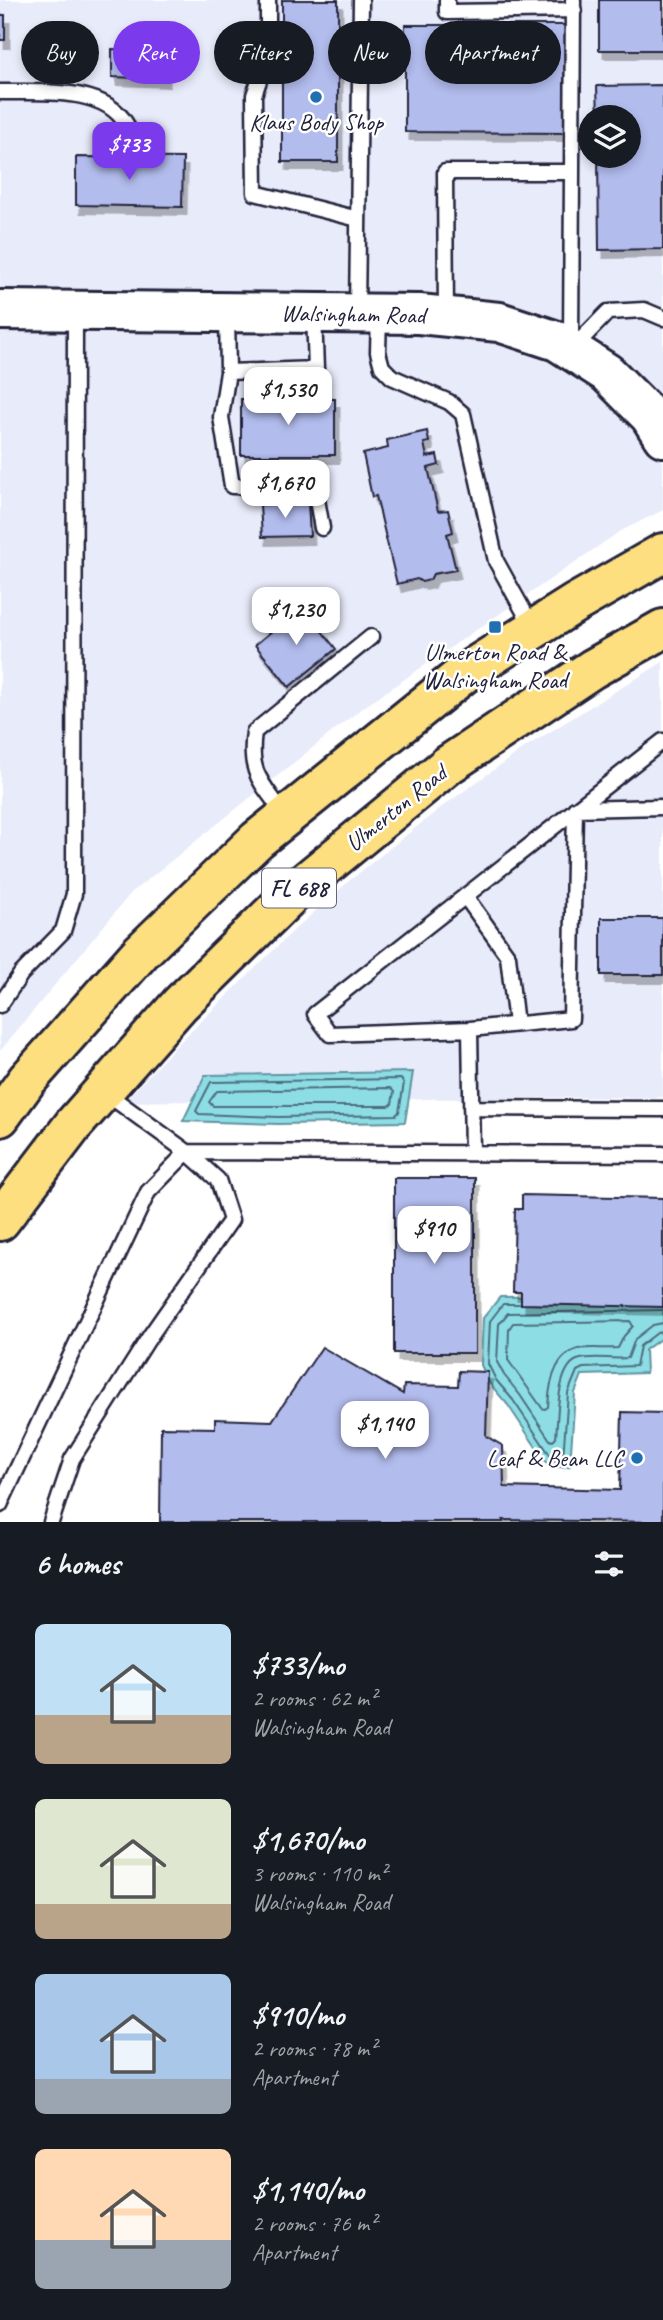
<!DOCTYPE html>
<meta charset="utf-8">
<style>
body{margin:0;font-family:Caveat,sans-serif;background:#20242c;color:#f1f3f6;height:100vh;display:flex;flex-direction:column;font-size:26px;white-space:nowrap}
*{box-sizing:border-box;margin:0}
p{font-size:23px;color:#9ea1a6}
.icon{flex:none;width:38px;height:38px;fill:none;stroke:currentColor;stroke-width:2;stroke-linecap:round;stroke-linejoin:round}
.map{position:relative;height:1522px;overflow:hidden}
.details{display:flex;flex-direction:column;background:#171b24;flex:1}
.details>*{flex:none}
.guide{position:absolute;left:21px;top:21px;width:621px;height:63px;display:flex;gap:14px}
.tools{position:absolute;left:578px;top:105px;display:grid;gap:14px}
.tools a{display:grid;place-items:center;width:63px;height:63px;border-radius:50%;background:#171b24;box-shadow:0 4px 10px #0003;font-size:35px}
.price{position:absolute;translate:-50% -60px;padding:0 16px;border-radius:14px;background:#fff;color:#222;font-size:23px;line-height:46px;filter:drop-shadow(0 2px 4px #0008)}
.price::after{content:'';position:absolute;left:50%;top:42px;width:21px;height:16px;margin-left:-10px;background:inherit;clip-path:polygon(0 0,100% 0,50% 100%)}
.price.current{background:#7c3aed;color:#fff}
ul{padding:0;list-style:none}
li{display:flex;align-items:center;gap:21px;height:175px;padding:0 35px}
li span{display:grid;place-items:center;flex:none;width:196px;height:140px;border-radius:10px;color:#555}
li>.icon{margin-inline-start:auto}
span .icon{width:84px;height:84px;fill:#fffc;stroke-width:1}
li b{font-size:30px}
h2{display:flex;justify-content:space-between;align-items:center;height:84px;padding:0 35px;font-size:30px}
.tag{padding:0 24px;border-radius:32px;background:#171b24;box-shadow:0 4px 10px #0003;font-size:24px;line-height:63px}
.tag.current{background:#7c3aed;color:#fff}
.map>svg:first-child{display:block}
</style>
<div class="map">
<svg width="663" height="1522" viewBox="0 0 663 1522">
<defs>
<filter id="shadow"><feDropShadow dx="4.5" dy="8" stdDeviation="0" flood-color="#0004"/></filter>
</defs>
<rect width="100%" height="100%" fill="#fff"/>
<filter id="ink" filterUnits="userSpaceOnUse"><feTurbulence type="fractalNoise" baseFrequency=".0143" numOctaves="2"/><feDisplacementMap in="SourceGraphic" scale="14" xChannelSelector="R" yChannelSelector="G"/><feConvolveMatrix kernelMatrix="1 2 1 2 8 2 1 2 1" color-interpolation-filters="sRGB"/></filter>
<g filter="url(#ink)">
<path fill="#e8ebfa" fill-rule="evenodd" d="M0 0H663V413L563 329 0 296ZM590 117H628V156H590Z
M0 324 418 328 496 336 552 354 599 385 640 426 663 462V510L619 532 361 709 131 893 0 1051Z
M663 662V1097L409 1099 413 1072 205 1075 192 1101 124 1102 176 1046 293 931 349 881 439 809 527 746Z"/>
<path fill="#8ddee4" stroke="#6293a0" stroke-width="2" d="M413 1072 405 1122 278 1124 183 1121 205 1075Z
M663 1295V1337L645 1350 646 1373 582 1375 575 1393 570 1466 550 1468 508 1405 490 1384 481 1365 483 1318 500 1297Z"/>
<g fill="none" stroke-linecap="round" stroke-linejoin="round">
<path stroke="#4d6d7f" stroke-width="2" d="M401 1079 404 1083 399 1112 396 1115 278 1117 199 1114 196 1111 211 1082Z
M390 1088 394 1092 392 1104 389 1106H213L209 1102 217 1091Z
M519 1304H503L490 1321 488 1364 496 1380 513 1400 554 1461 563 1458 568 1393 577 1371 583 1368 636 1366 640 1346 657 1333 663 1332
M663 1310 508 1313 499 1324 497 1362 504 1375 520 1395 550 1440 553 1441 556 1438C558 1419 556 1369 577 1360 592 1355 612 1360 628 1358L635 1339 653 1325 663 1323
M630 1321 633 1326 624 1336 618 1348C605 1349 591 1347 578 1349 554 1355 549 1387 548 1407L545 1409 542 1408 508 1360 509 1329 513 1323Z"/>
</g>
<path fill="#b2bced" stroke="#22223b" stroke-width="2" filter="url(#shadow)" d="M282 0H338V162H282Z
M599 0H663V50H599Z
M0 15H5V40H0Z
M405 25H565V133L405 132Z
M135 35 166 36 165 79 112 77V49L135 50Z
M663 85V249L599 250 598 156H628V117H598L597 86Z
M76 157 183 158 182 207 76 205Z
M241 399H335V455H241Z
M427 431 429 442 424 443 427 457 437 455 439 465 428 468 438 511 448 510 453 532 447 534 456 570 433 574 430 580 422 582 417 579 397 584 376 496 372 497 363 454 388 448 387 440Z
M308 503 310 536 262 537 260 505Z
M302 606 336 649 289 687 255 645Z
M601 918H663V975H601Z
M394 1178H475V1353H394Z
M522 1195 663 1198V1307L521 1304V1292H513L515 1209H522Z
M322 1347 403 1394 404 1385 458 1386 459 1371 488 1372 486 1436 503 1446 504 1487 620 1490 622 1412 663 1413V1522L503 1520V1522H160L161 1427 215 1428V1419L272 1421Z"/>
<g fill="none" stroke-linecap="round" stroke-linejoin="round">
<defs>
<path id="lane" d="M268 0V55L254 95 255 193 358 219
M447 0V12L574 10
M0 92C38 93 104 85 126 124 129 130 129 139 130 145
M357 312 361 0
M227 314 228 372 316 369 314 314
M379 315 378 352 382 367 392 377 449 402 463 414 496 561 533 628
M446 315 445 172H572
M571 345 573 0
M573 348 608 312 644 310 663 318
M228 372 221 417 232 486 315 488 322 528
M285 816C262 782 248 775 254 732L371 637
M465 896 508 956 516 1024
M0 1005 21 974 63 931 74 894 75 312
M470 1029 571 1019 575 809 663 807
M103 1091 187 1152 663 1154
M471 1108 663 1109
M472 1153 470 1029 330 1034 315 1014 663 741
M0 1505 148 1192 187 1152 218 1180 231 1220 150 1336 72 1459 51 1522"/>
<path id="secondary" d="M0 310 419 314 499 322 557 341 607 373 650 416 663 437"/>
<path id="primary" d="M0 1117 27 1080 141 952 257 840 466 672 574 604 663 553
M0 1221 74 1124 180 1004 296 890 448 765 592 669 663 629"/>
</defs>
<use href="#lane" stroke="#22223b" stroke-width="19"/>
<use href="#secondary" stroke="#22223b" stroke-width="44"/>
<use href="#primary" stroke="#22223b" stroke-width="44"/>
<use href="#lane" stroke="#fff" stroke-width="14"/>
<use href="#secondary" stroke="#fff" stroke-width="38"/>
<use href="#primary" stroke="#fddf80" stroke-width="38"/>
</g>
</g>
<g fill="#1f6fb2" stroke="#fff" stroke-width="2.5">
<circle cx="316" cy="97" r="7"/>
<rect x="488" y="620" width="14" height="14" rx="3.5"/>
<circle cx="637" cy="1458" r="7"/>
</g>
<g text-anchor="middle" stroke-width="5" stroke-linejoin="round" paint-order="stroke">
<rect fill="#fff" stroke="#646476" stroke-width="2" x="262" y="868.5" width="74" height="39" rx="5"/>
<g font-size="23" font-weight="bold" fill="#22223b">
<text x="299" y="896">FL 688</text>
</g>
<g font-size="24" fill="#22223b" stroke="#fff">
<text x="316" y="130">Klaus Body Shop</text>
<text x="495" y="660">Ulmerton Road &amp;<tspan x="495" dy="28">Walsingham Road</tspan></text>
<text x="623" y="1466" text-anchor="end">Leaf &amp; Bean LLC</text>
</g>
<g font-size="24" fill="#22223b" stroke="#fff">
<text transform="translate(353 314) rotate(1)" y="8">Walsingham Road</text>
<text transform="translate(396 808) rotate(-39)" y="8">Ulmerton Road</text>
</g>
</g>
</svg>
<div class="tools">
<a><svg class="icon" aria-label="layers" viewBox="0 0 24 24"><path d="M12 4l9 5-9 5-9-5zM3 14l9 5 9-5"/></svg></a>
</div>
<b class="price current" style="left:129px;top:182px">$733</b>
<b class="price" style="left:288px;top:427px">$1,530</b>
<b class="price" style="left:285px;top:520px">$1,670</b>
<b class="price" style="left:296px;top:647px">$1,230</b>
<b class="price" style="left:434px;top:1266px">$910</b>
<b class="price" style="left:385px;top:1461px">$1,140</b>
<div class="guide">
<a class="tag">Buy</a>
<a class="tag current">Rent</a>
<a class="tag">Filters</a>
<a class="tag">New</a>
<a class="tag">Apartment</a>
</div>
</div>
<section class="details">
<h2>6 homes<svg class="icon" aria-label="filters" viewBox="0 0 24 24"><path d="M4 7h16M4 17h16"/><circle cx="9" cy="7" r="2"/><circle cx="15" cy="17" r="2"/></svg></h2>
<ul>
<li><span style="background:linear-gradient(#bfe0f5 65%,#b9a48a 0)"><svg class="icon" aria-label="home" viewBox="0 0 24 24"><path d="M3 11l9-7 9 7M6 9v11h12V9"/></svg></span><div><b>$733/mo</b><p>2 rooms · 62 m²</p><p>Walsingham Road</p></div></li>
<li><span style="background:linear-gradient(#dfe7d0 75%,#b9a48a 0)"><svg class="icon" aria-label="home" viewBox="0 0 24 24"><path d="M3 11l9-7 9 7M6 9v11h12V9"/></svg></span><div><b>$1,670/mo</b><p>3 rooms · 110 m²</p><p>Walsingham Road</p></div></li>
<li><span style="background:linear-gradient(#a9c7e8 75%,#9aa5b1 0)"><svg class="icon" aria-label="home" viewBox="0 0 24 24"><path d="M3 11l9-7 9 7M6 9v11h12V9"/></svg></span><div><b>$910/mo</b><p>2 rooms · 78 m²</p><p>Apartment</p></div></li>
<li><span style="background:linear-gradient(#ffd9b3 65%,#9aa5b1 0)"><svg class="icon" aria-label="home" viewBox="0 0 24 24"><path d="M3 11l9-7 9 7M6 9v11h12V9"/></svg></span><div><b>$1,140/mo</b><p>2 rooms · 76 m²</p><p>Apartment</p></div></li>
</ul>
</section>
